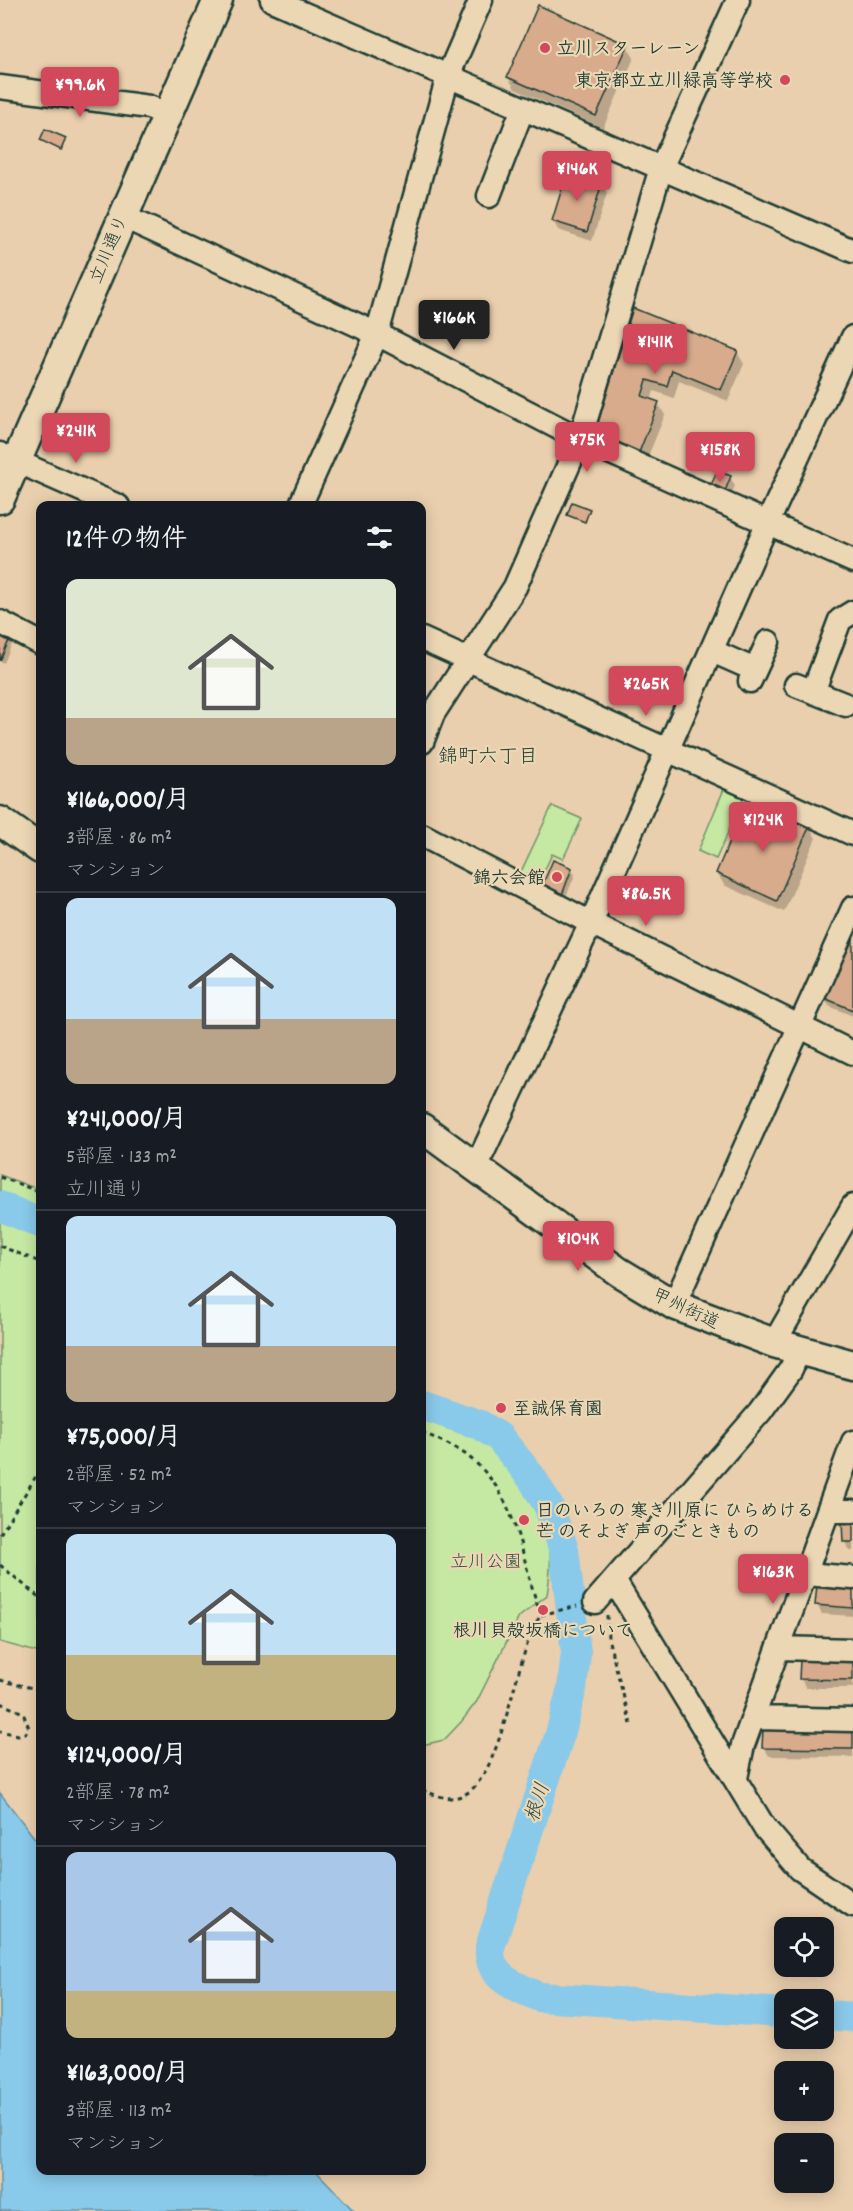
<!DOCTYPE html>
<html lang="ja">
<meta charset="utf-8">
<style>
body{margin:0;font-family:Dekko,"Klee One",sans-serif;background:#242831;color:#f1f3f6;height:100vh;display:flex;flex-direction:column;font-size:22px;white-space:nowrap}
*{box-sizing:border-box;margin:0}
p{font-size:20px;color:#9ea1a6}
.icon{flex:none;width:33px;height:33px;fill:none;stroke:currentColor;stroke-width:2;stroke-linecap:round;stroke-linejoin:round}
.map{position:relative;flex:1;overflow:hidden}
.drawer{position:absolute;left:36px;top:501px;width:390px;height:1674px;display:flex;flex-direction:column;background:#171b24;border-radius:12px;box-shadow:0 3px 15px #0003}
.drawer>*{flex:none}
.controls{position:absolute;left:774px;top:1917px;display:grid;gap:12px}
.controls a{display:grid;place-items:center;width:60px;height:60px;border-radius:12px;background:#171b24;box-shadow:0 3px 15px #0003;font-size:30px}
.price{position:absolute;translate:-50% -51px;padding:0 14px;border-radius:6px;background:#d1495b;color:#fff;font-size:20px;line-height:39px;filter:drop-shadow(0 2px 3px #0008)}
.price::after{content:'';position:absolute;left:50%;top:36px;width:18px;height:14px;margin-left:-9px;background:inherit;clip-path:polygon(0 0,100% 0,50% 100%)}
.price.active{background:#222;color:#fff}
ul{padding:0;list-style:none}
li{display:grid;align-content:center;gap:12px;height:318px;padding:0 30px}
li+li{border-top:2px solid #363941}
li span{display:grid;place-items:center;height:186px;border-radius:12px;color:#555}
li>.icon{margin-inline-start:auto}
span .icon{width:108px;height:108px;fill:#fffc;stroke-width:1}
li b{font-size:26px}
h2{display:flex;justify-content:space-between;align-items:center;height:72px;padding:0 30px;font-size:26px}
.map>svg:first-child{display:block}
</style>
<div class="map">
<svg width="853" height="2211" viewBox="0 0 853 2211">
<rect width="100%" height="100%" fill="#e9cfad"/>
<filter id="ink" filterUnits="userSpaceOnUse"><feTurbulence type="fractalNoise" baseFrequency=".0167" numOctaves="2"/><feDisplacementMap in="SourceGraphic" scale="12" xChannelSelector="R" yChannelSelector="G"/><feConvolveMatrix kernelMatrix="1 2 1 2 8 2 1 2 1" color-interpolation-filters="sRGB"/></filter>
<g filter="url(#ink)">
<path fill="#c5e8a2" stroke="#72926b" stroke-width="1.5" d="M724 789 744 797 716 859 698 851Z
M552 806 582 819 563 859 552 854 538 885 519 876Z
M0 1175 40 1190V1653L0 1642Z
M422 1412C437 1418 454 1423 469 1431 503 1447 533 1485 545 1521 553 1545 551 1571 547 1595L519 1617 477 1701 462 1721 444 1740 422 1745Z"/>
<path fill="#89c9ea" stroke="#5f91a1" stroke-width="1.5" d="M0 1793 40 1845V2170L316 2171 354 2211H0Z"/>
<path fill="#0003" d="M627 46 634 58 603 128 515 89 508 77Z
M42 140H64L66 142 62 151Z
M601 184 607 193 592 241 558 230 553 221Z
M634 310 737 352 744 364 728 401 679 381 674 398 654 391 651 401 658 403 665 415 644 466 601 451Z
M730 477 735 486 727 504 716 499Z
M589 510 586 523 568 515Z
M0 635 9 639 12 644 4 663 0 661Z
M809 826 816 838 784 912 724 885 717 873Z
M571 869 575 875 565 899 547 892Z
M853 931V1016L829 1006 824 997Z
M844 1523H853V1551H850L845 1542Z
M853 1589V1616L822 1614 817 1605Z
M801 1662H853V1688H806L801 1679Z
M853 1731V1757L769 1756 764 1747Z"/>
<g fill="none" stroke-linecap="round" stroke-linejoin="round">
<path stroke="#89c9ea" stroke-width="30" d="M0 1206 40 1223
M422 1405 480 1425 499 1437 532 1478 549 1507 564 1550 576 1653 572 1688 561 1731 490 1947C488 1979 514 1985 539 1997L784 2013
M824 2015 853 2017"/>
</g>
<path fill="#d8ab8c" stroke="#1f3d34" stroke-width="1.5" d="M538 5 628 45 596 116 507 77Z
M45 129 66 138 61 150 40 140Z
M567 172 602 183 587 232 552 221Z
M633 308 738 351 721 390 672 370 667 386 647 380 642 396 659 402 638 455 593 439Z
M717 471 731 476 723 496 709 490Z
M572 502 590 509 585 522 567 515Z
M0 633 10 638 0 661Z
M776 810 810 825 777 901 716 873 741 815 769 827Z
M553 860 572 868 562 895 542 886Z
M853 929V1010L822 997Z
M853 1521V1542H843L842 1522Z
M817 1585 853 1588V1608L815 1605Z
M800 1660H853V1680L799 1679Z
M763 1729 853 1730V1749L762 1748Z"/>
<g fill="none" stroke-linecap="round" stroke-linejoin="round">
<defs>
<path id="minor" d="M272 0 853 251
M0 87 149 107 169 115
M489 196 523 108
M122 216 377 334 580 439 853 561
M0 454 118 506
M300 506 377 334 448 76 481 0
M0 622 40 643
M422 639 853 834
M712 651 755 670
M750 681 768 642
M796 685 846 705
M813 692 840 620 853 612
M422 742 433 714 515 587 580 439 661 168 738 0
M422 835 591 923 853 1053
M475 1169 591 923 768 522 853 337
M674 1305 853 908
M774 1343 853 1206
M829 1511H853
M806 1574 853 1578
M615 1582 764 1827 800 1869 853 1905
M595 1602 760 1412 791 1369 799 1350
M779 1648 853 1650
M753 1718 853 1720
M736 1778 743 1745 853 1442"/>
<path id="major" d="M0 499 218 0
M0 821 40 849
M422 1128 619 1272 674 1305 774 1343 853 1365"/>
</defs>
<use href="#minor" stroke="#1f3d34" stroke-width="27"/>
<use href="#major" stroke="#1f3d34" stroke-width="33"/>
<path stroke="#1f3d34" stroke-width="3" stroke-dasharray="4.5 4.5" stroke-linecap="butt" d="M0 1177 40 1192
M0 1246 40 1262
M422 1432C438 1440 457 1447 470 1458 520 1498 520 1559 541 1615
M0 1534 40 1470
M0 1565 40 1598
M541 1615 577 1606
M607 1615 608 1638 631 1724
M0 1680 40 1690
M0 1703 23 1713 29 1728 26 1733 18 1735 0 1731
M422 1790C435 1795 448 1801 461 1796 504 1781 514 1652 541 1615"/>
<use href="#minor" stroke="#ecd7b5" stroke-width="22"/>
<use href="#major" stroke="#ecd7b5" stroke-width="28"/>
</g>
</g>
<g fill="#d1495b" stroke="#ecd7b5" stroke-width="2">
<circle cx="545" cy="48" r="6"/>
<circle cx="785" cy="80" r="6"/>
<circle cx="557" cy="877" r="6"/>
<circle cx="501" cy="1408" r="6"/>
<circle cx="524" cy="1520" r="6"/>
<circle cx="543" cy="1610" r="6"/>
</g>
<g text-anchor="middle" stroke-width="4.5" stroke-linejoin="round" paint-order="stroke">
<g font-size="18" font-weight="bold" fill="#1f3d34" stroke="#ecd7b5" text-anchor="start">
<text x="557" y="54">立川スターレーン</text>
<text x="773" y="86" text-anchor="end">東京都立立川緑高等学校</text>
<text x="545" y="883" text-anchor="end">錦六会館</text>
<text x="513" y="1414">至誠保育園</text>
<text x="536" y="1516">日のいろの 寒き川原に ひらめける<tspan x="536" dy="21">芒 のそよぎ 声のごときもの</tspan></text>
<text x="543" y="1636" text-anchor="middle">根川貝殻坂橋について</text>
</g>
<g font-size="18" fill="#1f3d34" stroke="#ecd7b5">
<text transform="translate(108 249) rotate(-67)" y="6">立川通り</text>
<text transform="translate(686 1308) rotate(25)" y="6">甲州街道</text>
</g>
<g font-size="18" fill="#304e3f" stroke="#ecd7b5">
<text x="486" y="1567">立川公園</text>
</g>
<g font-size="20" fill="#1f3d34" stroke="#ecd7b5">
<text x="488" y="762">錦町六丁目</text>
</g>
<g font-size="20" font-style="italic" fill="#2a4b46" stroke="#ecd7b5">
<text transform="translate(536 1802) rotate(-72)" y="7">根川</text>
</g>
</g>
</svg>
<div class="controls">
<a><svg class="icon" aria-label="locate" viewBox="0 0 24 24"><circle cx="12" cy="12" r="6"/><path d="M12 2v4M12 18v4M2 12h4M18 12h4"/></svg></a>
<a><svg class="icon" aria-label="layers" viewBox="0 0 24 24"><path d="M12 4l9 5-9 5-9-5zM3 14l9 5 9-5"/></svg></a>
<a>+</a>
<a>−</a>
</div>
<b class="price" style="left:80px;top:118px">¥99.6K</b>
<b class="price" style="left:577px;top:202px">¥146K</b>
<b class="price active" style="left:454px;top:351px">¥166K</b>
<b class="price" style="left:655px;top:375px">¥141K</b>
<b class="price" style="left:76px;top:464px">¥241K</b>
<b class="price" style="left:587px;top:473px">¥75K</b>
<b class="price" style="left:720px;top:483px">¥158K</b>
<b class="price" style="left:646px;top:717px">¥265K</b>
<b class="price" style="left:763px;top:853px">¥124K</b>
<b class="price" style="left:646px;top:927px">¥86.5K</b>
<b class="price" style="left:578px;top:1272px">¥104K</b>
<b class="price" style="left:773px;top:1605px">¥163K</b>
<section class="drawer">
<h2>12件の物件<svg class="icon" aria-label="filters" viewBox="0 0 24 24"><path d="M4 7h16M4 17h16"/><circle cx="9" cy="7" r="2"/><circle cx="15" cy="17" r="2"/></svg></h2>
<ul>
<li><span style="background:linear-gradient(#dfe7d0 75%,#b9a48a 0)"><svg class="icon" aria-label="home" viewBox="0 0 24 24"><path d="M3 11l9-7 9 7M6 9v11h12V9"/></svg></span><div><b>¥166,000/月</b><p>3部屋 · 86 m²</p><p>マンション</p></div></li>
<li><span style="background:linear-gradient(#bfe0f5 65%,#b9a48a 0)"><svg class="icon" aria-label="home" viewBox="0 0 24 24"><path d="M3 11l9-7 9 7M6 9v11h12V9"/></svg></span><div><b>¥241,000/月</b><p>5部屋 · 133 m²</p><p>立川通り</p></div></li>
<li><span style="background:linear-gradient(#bfe0f5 70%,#b9a48a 0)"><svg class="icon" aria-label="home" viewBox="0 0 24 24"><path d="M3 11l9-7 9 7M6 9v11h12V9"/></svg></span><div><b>¥75,000/月</b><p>2部屋 · 52 m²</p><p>マンション</p></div></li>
<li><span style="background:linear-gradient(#bfe0f5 65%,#c2b280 0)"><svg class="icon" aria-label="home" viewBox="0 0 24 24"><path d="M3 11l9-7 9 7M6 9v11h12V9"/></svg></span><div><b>¥124,000/月</b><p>2部屋 · 78 m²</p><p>マンション</p></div></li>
<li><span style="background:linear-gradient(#a9c7e8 75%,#c2b280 0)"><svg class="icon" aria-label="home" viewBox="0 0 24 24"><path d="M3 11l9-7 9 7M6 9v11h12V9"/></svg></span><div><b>¥163,000/月</b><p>3部屋 · 113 m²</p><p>マンション</p></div></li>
</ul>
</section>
</div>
